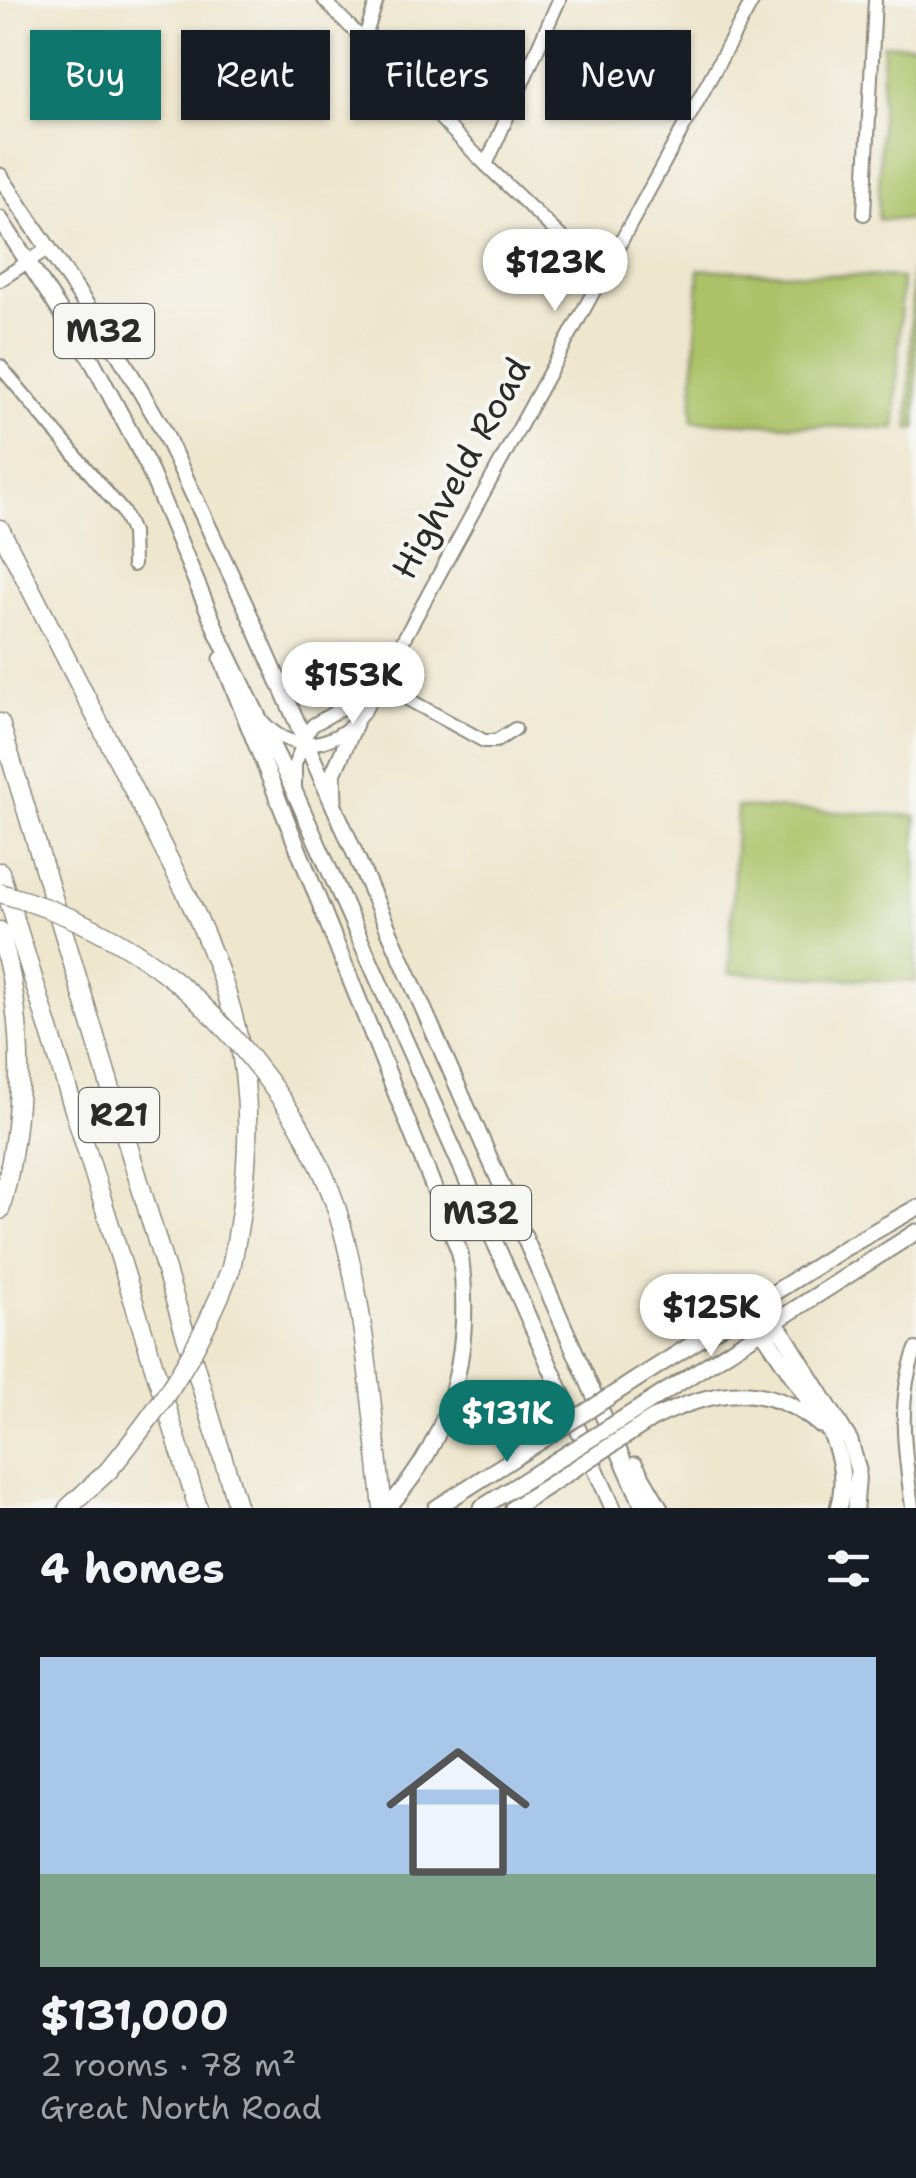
<!DOCTYPE html>
<meta charset="utf-8">
<style>
body{margin:0;font-family:"Shantell Sans",sans-serif;background:#242831;color:#f1f3f6;height:100vh;display:flex;flex-direction:column;font-size:38px;white-space:nowrap}
*{box-sizing:border-box;margin:0}
p{font-size:32px;color:#9ea1a6}
.icon{flex:none;width:55px;height:55px;fill:none;stroke:currentColor;stroke-width:2;stroke-linecap:round;stroke-linejoin:round}
.map{position:relative;height:1508px;overflow:hidden}
.sheet{display:flex;flex-direction:column;background:#171b24;flex:1}
.sheet>*{flex:none}
.banner{position:absolute;left:30px;top:30px;width:858px;height:90px;display:flex;gap:20px}
.price{position:absolute;translate:-50% -85px;padding:0 22px;border-radius:35px;background:#fff;color:#222;font-size:32px;line-height:65px;filter:drop-shadow(0 2px 5px #0008)}
.price::after{content:'';position:absolute;left:50%;top:60px;width:30px;height:22px;margin-left:-15px;background:inherit;clip-path:polygon(0 0,100% 0,50% 100%)}
.price.selected{background:#0f766e;color:#fff}
ul{padding:0;list-style:none}
li{display:grid;align-content:center;gap:20px;height:530px;padding:0 40px}
li span{display:grid;place-items:center;height:310px;border-radius:0px;color:#555}
li>.icon{margin-inline-start:auto}
span .icon{width:180px;height:180px;fill:#fffc;stroke-width:1}
li b{font-size:42px}
h2{display:flex;justify-content:space-between;align-items:center;height:120px;padding:0 40px;font-size:42px}
.pill{padding:0 35px;border-radius:0px;background:#171b24;box-shadow:0 2px 8px #0004;font-size:35px;line-height:90px}
.pill.selected{background:#0f766e;color:#fff}
.map>svg:first-child{display:block}
</style>
<div class="map">
<svg width="916" height="1508" viewBox="0 0 916 1508">
<rect width="100%" height="100%" fill="#f6f6f2"/>
<filter id="ink" filterUnits="userSpaceOnUse"><feTurbulence type="fractalNoise" baseFrequency=".01" numOctaves="2"/><feDisplacementMap in="SourceGraphic" scale="20" xChannelSelector="R" yChannelSelector="G"/><feConvolveMatrix kernelMatrix="1 2 1 2 8 2 1 2 1" color-interpolation-filters="sRGB"/></filter>
<filter id="wash" filterUnits="userSpaceOnUse"><feTurbulence type="fractalNoise" baseFrequency=".0048" numOctaves="4" result="noise"/><feDisplacementMap in="SourceGraphic" scale="40" xChannelSelector="R" yChannelSelector="G"/><feGaussianBlur stdDeviation="2.25" result="paint"/><feColorMatrix in="noise" values="0 0 0 0 0 0 0 0 0 0 0 0 0 0 0 0 0 1.4 0 .05"/><feComposite in="paint" operator="in"/></filter>
<g filter="url(#wash)">
<rect width="100%" height="100%" fill="#eee6cd"/>
<path fill="#abc267" stroke="#6b7649" stroke-width="2.5" d="M883 44 916 45V220L878 219Z
M699 269 902 278 895 429 692 421Z
M912 270H916V429H909Z
M737 807 916 816V982L729 973Z"/>
</g>
<g filter="url(#ink)">
<g fill="none" stroke-linecap="round" stroke-linejoin="round">
<defs>
<path id="minor" d="M324 0 486 165 601 275
M364 40 377 0
M486 165 559 0
M864 214 875 0
M0 280 49 248
M0 366 123 512 132 532 133 565
M380 684 484 741H496L515 729
M263 722C295 758 341 745 365 710L753 0
M295 790V764L307 733 313 725 356 700 388 655
M912 1507C905 1454 896 1400 916 1349"/>
<path id="major" d="M0 176 117 351 161 426 246 607 644 1508
M0 219 90 357 147 464 218 634 295 793 613 1508
M222 659 460 1253C473 1349 454 1436 387 1508
M334 801 333 774 355 724
M759 1301 786 1338 850 1441 858 1470 855 1508
M748 1309 831 1434C841 1459 846 1482 838 1508
M637 1379 845 1248 916 1208
M646 1404 916 1232
M652 1419C712 1390 765 1379 820 1425
M635 1465 660 1508
M436 1508 544 1439
M481 1508 557 1460
M513 1508 565 1475"/>
<path id="highway" d="M0 529 186 893C252 1029 261 1121 231 1268
M0 723 238 1508
M0 872 198 1508
M0 931C26 1022 25 1118 0 1210
M299 1125C313 1152 328 1180 337 1210 366 1305 371 1409 383 1508
M68 1508 108 1471"/>
</defs>
<use href="#minor" stroke="#8c887c" stroke-width="16"/>
<use href="#major" stroke="#8c887c" stroke-width="19"/>
<use href="#highway" stroke="#8c887c" stroke-width="21"/>
<use href="#minor" stroke="#fff" stroke-width="12"/>
<use href="#major" stroke="#fff" stroke-width="15"/>
<use href="#highway" stroke="#fff" stroke-width="18"/>
<defs>
<path id="major-bridge" d="M544 1439 637 1379
M557 1460 646 1404
M565 1475 652 1419"/>
<path id="highway-bridge" d="M0 893C140 932 221 1006 299 1125
M108 1471C162 1406 201 1348 231 1268"/>
</defs>
<use href="#major-bridge" stroke="#8c887c" stroke-width="19" stroke-linecap="butt"/>
<use href="#highway-bridge" stroke="#8c887c" stroke-width="21" stroke-linecap="butt"/>
<use href="#major-bridge" stroke="#fff" stroke-width="15"/>
<use href="#highway-bridge" stroke="#fff" stroke-width="18"/>
</g>
</g>
<g text-anchor="middle" stroke-width="8" stroke-linejoin="round" paint-order="stroke">
<g fill="#f6f6f2" stroke="#686867" stroke-width="2.5">
<rect x="54" y="304" width="100" height="54" rx="8"/>
<rect x="79" y="1088" width="80" height="54" rx="8"/>
<rect x="431" y="1186" width="100" height="54" rx="8"/>
</g>
<g font-size="32" font-weight="bold" fill="#2b2b2b">
<text x="104" y="342">M32</text>
<text x="119" y="1126">R21</text>
<text x="481" y="1224">M32</text>
</g>
<g font-size="35" fill="#2b2b2b" stroke="#f6f6f2">
<text transform="translate(461 468) rotate(-61)" y="12">Highveld Road</text>
</g>
</g>
</svg>
<b class="price" style="left:555px;top:314px">$123K</b>
<b class="price" style="left:353px;top:727px">$153K</b>
<b class="price" style="left:711px;top:1359px">$125K</b>
<b class="price selected" style="left:507px;top:1465px">$131K</b>
<div class="banner">
<a class="pill selected">Buy</a>
<a class="pill">Rent</a>
<a class="pill">Filters</a>
<a class="pill">New</a>
</div>
</div>
<section class="sheet">
<h2>4 homes<svg class="icon" aria-label="filters" viewBox="0 0 24 24"><path d="M4 7h16M4 17h16"/><circle cx="9" cy="7" r="2"/><circle cx="15" cy="17" r="2"/></svg></h2>
<ul>
<li><span style="background:linear-gradient(#a9c7e8 70%,#7fa58c 0)"><svg class="icon" aria-label="home" viewBox="0 0 24 24"><path d="M3 11l9-7 9 7M6 9v11h12V9"/></svg></span><div><b>$131,000</b><p>2 rooms · 78 m²</p><p>Great North Road</p></div></li>
</ul>
</section>
